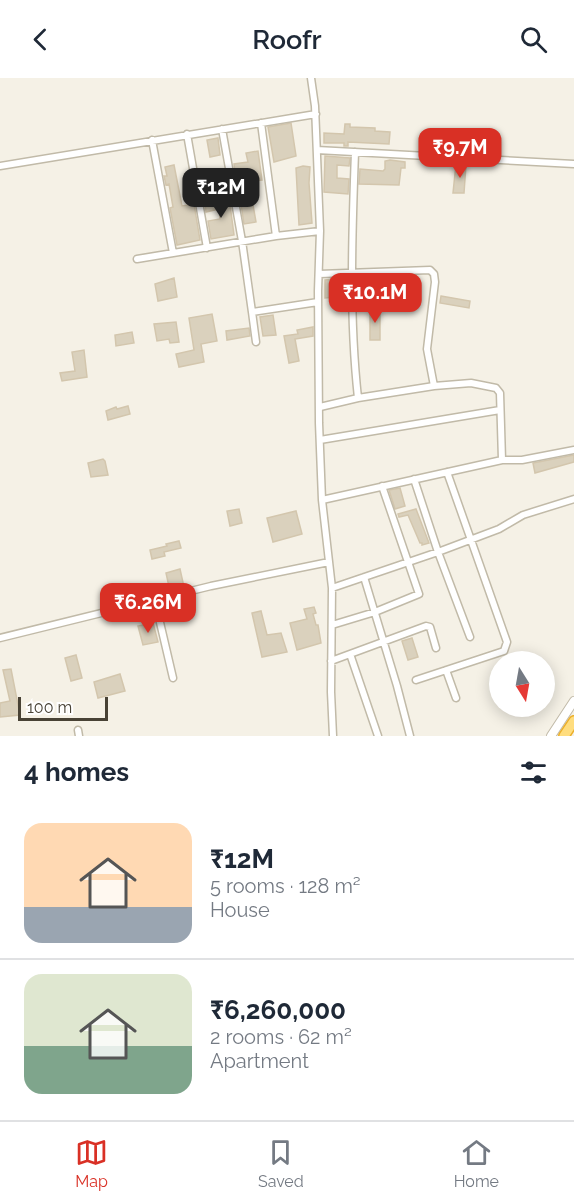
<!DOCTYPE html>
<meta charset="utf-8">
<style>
body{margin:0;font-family:Raleway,sans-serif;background:#f2f2f3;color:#1f2937;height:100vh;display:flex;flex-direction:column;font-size:22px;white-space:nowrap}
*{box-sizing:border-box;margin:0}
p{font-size:20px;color:#747a83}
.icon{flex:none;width:33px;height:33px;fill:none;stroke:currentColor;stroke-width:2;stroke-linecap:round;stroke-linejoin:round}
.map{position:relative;height:658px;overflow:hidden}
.drawer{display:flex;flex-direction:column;background:#fff;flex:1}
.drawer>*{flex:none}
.needle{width:39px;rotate:169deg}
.buttons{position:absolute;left:489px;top:573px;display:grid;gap:12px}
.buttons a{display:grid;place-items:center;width:66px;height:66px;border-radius:50%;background:#fff;box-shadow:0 3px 15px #0003;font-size:30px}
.scale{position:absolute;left:18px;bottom:15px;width:90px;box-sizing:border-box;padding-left:6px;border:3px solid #484235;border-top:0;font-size:16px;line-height:21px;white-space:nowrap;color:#484235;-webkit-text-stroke:4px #fff;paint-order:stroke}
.price{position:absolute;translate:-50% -51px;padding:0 14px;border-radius:12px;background:#d93025;color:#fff;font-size:20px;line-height:39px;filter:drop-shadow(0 2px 3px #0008)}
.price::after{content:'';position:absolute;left:50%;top:36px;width:18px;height:14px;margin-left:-9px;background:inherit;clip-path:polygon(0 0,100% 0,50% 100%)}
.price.active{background:#222;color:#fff}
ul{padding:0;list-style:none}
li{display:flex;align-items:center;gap:18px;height:150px;padding:0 24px}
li+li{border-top:2px solid #e0e1e3}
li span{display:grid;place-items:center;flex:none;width:168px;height:120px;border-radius:18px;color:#555}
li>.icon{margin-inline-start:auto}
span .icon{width:72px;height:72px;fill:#fffc;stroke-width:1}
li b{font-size:26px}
h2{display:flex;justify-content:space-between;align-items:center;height:72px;padding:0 24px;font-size:26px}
header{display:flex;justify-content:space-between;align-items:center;height:78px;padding:0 24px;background:#fff;font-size:27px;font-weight:600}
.tab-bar{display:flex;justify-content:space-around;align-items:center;height:84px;border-top:2px solid #e0e1e3;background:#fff;font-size:16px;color:#747a83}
.tab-bar a{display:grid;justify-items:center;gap:3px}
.tab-bar .active{color:#d93025}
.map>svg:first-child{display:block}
</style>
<header><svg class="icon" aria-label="back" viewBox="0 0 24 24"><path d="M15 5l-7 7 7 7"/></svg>Roofr<svg class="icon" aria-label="search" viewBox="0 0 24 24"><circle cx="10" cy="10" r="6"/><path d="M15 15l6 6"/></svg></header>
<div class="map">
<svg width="574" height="658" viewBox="0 0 574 658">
<rect width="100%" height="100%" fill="#f5f1e6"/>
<path fill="#dad1bd" stroke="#d3c6ad" stroke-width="1.5" d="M291 45 296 78 274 84 268 49Z
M345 46H350V49L375 50V53L390 54 389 66 348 64V68H344V65H324V55L344 56Z
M218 60 220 77 210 79 207 62Z
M258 73 262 102 251 103 249 93 235 95 234 86 248 84 246 75Z
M325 78 350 80 349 88 337 87V100L349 101 348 116 324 114Z
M390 82 405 84V90H401L399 107 359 106 360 91 383 93 385 91V83Z
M456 86 466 87 464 115H453Z
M174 87 182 128 194 126 200 162 177 167 170 130 173 129 169 106 166 107 164 98H167L165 89Z
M303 88 310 89 309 105 312 145 299 147 296 90Z
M249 104 256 144 244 146 238 106Z
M229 119 234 157 211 161 208 143 220 141 219 131 206 134 205 125Z
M379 199V207L357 210V200Z
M174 200 177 219 158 223 155 206Z
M345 200V210H336V219L325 220V202Z
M441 218 470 223 469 230 440 225Z
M370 231H380V262H370Z
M212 236 217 263 201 266 204 284 179 289 176 276 194 272 189 240Z
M273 237 276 257 263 258 260 239Z
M176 244 179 264 170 265 169 261 157 263 154 246Z
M313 249V258L295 261 299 283 289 285 284 258 298 256 297 252Z
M249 250 250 258 227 262 226 253Z
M132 254 134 265 116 268 115 257Z
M84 272 87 299 62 303 60 295 75 293 72 274Z
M128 328 130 336 108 342 106 333 116 329 117 331Z
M574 377V384L535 395 533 385Z
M103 381 105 383 108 397 91 399 88 385Z
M400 410 405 428 395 431 389 412Z
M239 431 242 445 230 448 227 433Z
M416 431 429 465 422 467V465H420L408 437 399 439 398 436Z
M296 433 302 456 273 464 267 440Z
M179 463 181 470 164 474 165 478 152 481 150 472 167 468 166 466Z
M180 491 184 509 170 513 166 495Z
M314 529 316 535 313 536 316 547H318L321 565 297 572 290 545 307 541 304 531Z
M261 533 267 557 281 555 287 574 262 579 252 535Z
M153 545 158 564 143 567 138 548Z
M412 560 418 579 408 582 402 563Z
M76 577 82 600 71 603 65 580Z
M11 591 20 637 0 639V625L10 623 3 592Z
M120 596 125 613 98 620 94 604Z"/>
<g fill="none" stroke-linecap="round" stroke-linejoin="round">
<defs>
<path id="minor" d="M311 0 315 28 320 153 318 213 319 345 322 422
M261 45 276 158
M222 51 242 163 252 234 318 224
M187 56 207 170
M152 62 173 175
M317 72 574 86
M355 74C352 157 349 238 358 320
M0 88 316 36
M137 181 276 158 320 153
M319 196 430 192 434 196 435 204 427 271 434 308
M252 234 256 264
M320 329 358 320 434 308 471 305 496 310 500 315 502 382
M320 362 500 332
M414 401 438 474 470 559
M364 499 397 608 410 658
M332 510 438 474 499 451 523 437 574 421
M155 523 173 600
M332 547 375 534 419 516 382 408
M0 560 211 508 329 484
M350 576 426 548 430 549 436 570
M331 583 350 576 378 658
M446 592 456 620
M416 602 504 573 507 564 447 394
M78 652 79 658
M333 658 331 614 332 510 322 422 502 382H522L574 372"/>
<path id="tertiary" d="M551 658 574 623"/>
<path id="trunk" d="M564 658 574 643"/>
</defs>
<use href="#minor" stroke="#c1baa8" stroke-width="9"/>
<use href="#tertiary" stroke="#c1baa8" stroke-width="10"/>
<use href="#trunk" stroke="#ecaf29" stroke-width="12"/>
<use href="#minor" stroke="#fff" stroke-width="6"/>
<use href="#tertiary" stroke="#fff" stroke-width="8"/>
<use href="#trunk" stroke="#ffdd7e" stroke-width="9"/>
</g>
</svg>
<div class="buttons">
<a><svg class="needle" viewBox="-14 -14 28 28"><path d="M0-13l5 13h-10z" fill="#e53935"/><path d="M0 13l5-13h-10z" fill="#747a83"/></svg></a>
</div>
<div class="scale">100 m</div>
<b class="price" style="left:460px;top:101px">₹9.7M</b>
<b class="price active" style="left:221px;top:141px">₹12M</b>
<b class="price" style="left:375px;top:246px">₹10.1M</b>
<b class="price" style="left:148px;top:556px">₹6.26M</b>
</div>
<section class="drawer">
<h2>4 homes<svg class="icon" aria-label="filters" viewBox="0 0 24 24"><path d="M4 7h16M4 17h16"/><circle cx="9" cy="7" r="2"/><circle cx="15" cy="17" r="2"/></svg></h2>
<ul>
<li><span style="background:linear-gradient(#ffd9b3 70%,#9aa5b1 0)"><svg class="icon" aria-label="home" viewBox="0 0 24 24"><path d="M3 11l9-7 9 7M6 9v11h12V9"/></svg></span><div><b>₹12M</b><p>5 rooms · 128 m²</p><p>House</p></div></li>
<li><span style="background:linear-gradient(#dfe7d0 60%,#7fa58c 0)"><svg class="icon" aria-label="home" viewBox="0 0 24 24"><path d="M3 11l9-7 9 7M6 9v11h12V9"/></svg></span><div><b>₹6,260,000</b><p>2 rooms · 62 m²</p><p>Apartment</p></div></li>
</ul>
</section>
<nav class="tab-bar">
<a class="active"><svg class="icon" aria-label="map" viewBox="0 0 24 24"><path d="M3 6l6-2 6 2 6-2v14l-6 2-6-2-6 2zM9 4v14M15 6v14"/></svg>Map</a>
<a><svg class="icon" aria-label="saved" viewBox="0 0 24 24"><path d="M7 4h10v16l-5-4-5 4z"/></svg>Saved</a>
<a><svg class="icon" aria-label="home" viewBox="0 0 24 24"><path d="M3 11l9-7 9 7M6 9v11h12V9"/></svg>Home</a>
</nav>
